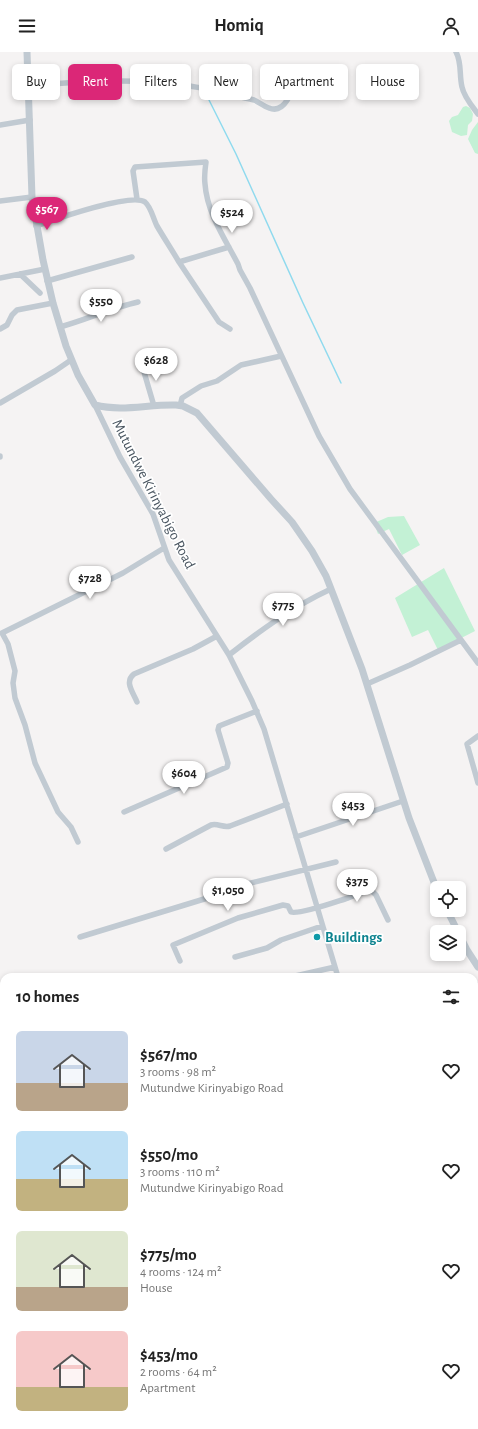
<!DOCTYPE html>
<meta charset="utf-8">
<style>
body{margin:0;font-family:"Alegreya Sans",sans-serif;background:#f6f6f6;color:#222;height:100vh;display:flex;flex-direction:column;font-size:15px;white-space:nowrap}
*{box-sizing:border-box;margin:0}
p{font-size:13px;color:#767676}
.icon{flex:none;width:22px;height:22px;fill:none;stroke:currentColor;stroke-width:2;stroke-linecap:round;stroke-linejoin:round}
.map{position:relative;flex:1;overflow:hidden}
.side{position:absolute;left:0px;top:921px;width:478px;height:456px;display:flex;flex-direction:column;background:#fff;border-radius:12px 12px 0 0;box-shadow:0 2px 6px #0003}
.side>*{flex:none}
.banner{position:absolute;left:12px;top:12px;width:454px;height:36px;display:flex;gap:8px}
.fabs{position:absolute;left:430px;top:829px;display:grid;gap:8px}
.fabs a{display:grid;place-items:center;width:36px;height:36px;border-radius:6px;background:#fff;box-shadow:0 2px 6px #0003;font-size:20px}
.price{position:absolute;translate:-50% -34px;padding:0 9px;border-radius:14px;background:#fff;color:#222;font-size:13px;line-height:26px;filter:drop-shadow(0 1px 2px #0008)}
.price::after{content:'';position:absolute;left:50%;top:24px;width:12px;height:9px;margin-left:-6px;background:inherit;clip-path:polygon(0 0,100% 0,50% 100%)}
.price.current{background:#db2777;color:#fff}
ul{padding:0;list-style:none}
li{display:flex;align-items:center;gap:12px;height:100px;padding:0 16px}
li span{display:grid;place-items:center;flex:none;width:112px;height:80px;border-radius:6px;color:#555}
li>.icon{margin-inline-start:auto}
span .icon{width:48px;height:48px;fill:#fffc;stroke-width:1}
li b{font-size:17px}
h2{display:flex;justify-content:space-between;align-items:center;height:48px;padding:0 16px;font-size:17px}
.pill{padding:0 14px;border-radius:6px;background:#fff;box-shadow:0 2px 6px #0003;font-size:14px;line-height:36px}
.pill.current{background:#db2777;color:#fff}
header{display:flex;justify-content:space-between;align-items:center;height:52px;padding:0 16px;background:#fff;font-size:18px;font-weight:600}
.map>svg:first-child{display:block}
</style>
<header><svg class="icon" aria-label="menu" viewBox="0 0 24 24"><path d="M4 6h16M4 12h16M4 18h16"/></svg>Homiq<svg class="icon" aria-label="person" viewBox="0 0 24 24"><circle cx="12" cy="8" r="4"/><path d="M4 21q1-7 8-7t8 7"/></svg></header>
<div class="map">
<svg width="478" height="1377" viewBox="0 0 478 1377">
<rect width="100%" height="100%" fill="#f5f3f3"/>
<path fill="#c3f1d5" d="M466 54 470 56 473 62 472 69 468 73 467 83 461 84 452 80 449 69 452 65 458 63 463 55Z
M478 70V102L475 101 468 87 472 78Z
M404 464 420 493 402 503 389 477 378 482 374 471 388 465Z
M444 516 475 579 438 598 428 578 412 585 395 546Z"/>
<g fill="none" stroke-linecap="round" stroke-linejoin="round">
<path stroke="#90daee" stroke-width="1.5" d="M208 46 236 102 303 251 341 331"/>
<path stroke="#c1cad2" stroke-width="5.5" d="M456 0C462 11 459 23 462 35 464 45 472 54 478 62
M28 33C79 30 132 26 183 33 207 36 231 43 254 48 259 50 263 54 269 56 286 63 293 36 297 23
M0 73 30 68
M137 147 133 119 135 115 206 110C205 117 204 125 205 132 207 161 225 187 238 212L240 218 250 236 319 384 350 437 478 611
M0 149 32 145
M36 174C53 168 132 140 145 150 151 155 153 166 157 174 164 186 172 198 179 210L229 195
M179 210 219 270 230 277
M20 222 40 241
M0 226 45 217
M47 229 132 205
M60 275C86 268 111 256 138 250
M0 277 7 273 12 263 17 258 53 251
M141 315 144 320 154 354
M0 351 55 319 71 308
M95 353 120 405 153 462 169 508 229 603 252 649 264 677 338 925
M180 354 182 346 201 334 217 329 241 313 281 304
M0 404V405
M229 603C261 578 294 554 331 537
M367 632 410 613 461 588
M137 650C133 640 124 630 134 622L193 597 217 584
M478 684 467 692 478 731
M124 760 227 715 228 711 218 678 219 674 257 659
M296 785 403 749
M78 790 71 775 58 760 35 711 25 673 15 646 13 631 15 619 8 592 2 581 123 521 164 496
M166 797 211 773C218 771 223 776 230 774L287 752
M80 885 214 844 247 832 336 810
M235 905 267 896 281 888 322 874
M180 909 173 893 238 866 283 853 288 854 291 860C300 863 338 849 348 846 356 843 363 838 372 839L376 843 388 868
M291 925 335 915
M474 935 478 933
M0 966 4 973
M474 975 478 983
M0 1022 4 1020
M474 1038 478 1036
M0 1073 4 1082
M474 1136 478 1135
M0 1162 4 1173
M0 1196 4 1195
M474 1245 478 1243
M0 1253 4 1265
M474 1301 478 1300
M0 1307H4
M0 1351 4 1352
M191 1373 194 1377
M401 1376 406 1373
M52 1377 53 1373
M113 1377 115 1373
M148 1377 149 1373"/>
<path stroke="#c1cad2" stroke-width="7" d="M27 0 32 145 43 208 53 251 66 294 78 323 95 353C122 360 149 352 176 353L183 354 197 361 271 447 292 470 312 499 326 524 362 617 409 766 437 838
M447 858 458 880
M459 882 467 898 478 915"/>
</g>
<circle fill="#0f9aa8" stroke="#fff" stroke-width="1.5" cx="317" cy="885" r="4"/>
<g text-anchor="middle" stroke-width="3.5" stroke-linejoin="round" paint-order="stroke">
<g font-size="15" fill="#4a5661" stroke="#fff">
<text transform="translate(154 442) rotate(63)" y="5">Mutundwe Kirinyabigo Road</text>
</g>
<g font-size="15" font-weight="bold" fill="#0d838f" stroke="#fff" text-anchor="start">
<text x="325" y="890">Buildings</text>
</g>
</g>
</svg>
<div class="fabs">
<a><svg class="icon" aria-label="locate" viewBox="0 0 24 24"><circle cx="12" cy="12" r="6"/><path d="M12 2v4M12 18v4M2 12h4M18 12h4"/></svg></a>
<a><svg class="icon" aria-label="layers" viewBox="0 0 24 24"><path d="M12 4l9 5-9 5-9-5zM3 14l9 5 9-5"/></svg></a>
</div>
<b class="price current" style="left:47px;top:179px">$567</b>
<b class="price" style="left:232px;top:182px">$524</b>
<b class="price" style="left:101px;top:271px">$550</b>
<b class="price" style="left:156px;top:330px">$628</b>
<b class="price" style="left:90px;top:548px">$728</b>
<b class="price" style="left:283px;top:575px">$775</b>
<b class="price" style="left:184px;top:743px">$604</b>
<b class="price" style="left:353px;top:775px">$453</b>
<b class="price" style="left:357px;top:851px">$375</b>
<b class="price" style="left:228px;top:860px">$1,050</b>
<div class="banner">
<a class="pill">Buy</a>
<a class="pill current">Rent</a>
<a class="pill">Filters</a>
<a class="pill">New</a>
<a class="pill">Apartment</a>
<a class="pill">House</a>
</div>
<section class="side">
<h2>10 homes<svg class="icon" aria-label="filters" viewBox="0 0 24 24"><path d="M4 7h16M4 17h16"/><circle cx="9" cy="7" r="2"/><circle cx="15" cy="17" r="2"/></svg></h2>
<ul>
<li><span style="background:linear-gradient(#c9d6e8 65%,#b9a48a 0)"><svg class="icon" aria-label="home" viewBox="0 0 24 24"><path d="M3 11l9-7 9 7M6 9v11h12V9"/></svg></span><div><b>$567/mo</b><p>3 rooms · 98 m²</p><p>Mutundwe Kirinyabigo Road</p></div><svg class="icon" aria-label="heart" viewBox="0 0 24 24"><path d="M12 20l-8-8c-3-5 5-10 8-4 3-6 11-1 8 4z"/></svg></li>
<li><span style="background:linear-gradient(#bfe0f5 60%,#c2b280 0)"><svg class="icon" aria-label="home" viewBox="0 0 24 24"><path d="M3 11l9-7 9 7M6 9v11h12V9"/></svg></span><div><b>$550/mo</b><p>3 rooms · 110 m²</p><p>Mutundwe Kirinyabigo Road</p></div><svg class="icon" aria-label="heart" viewBox="0 0 24 24"><path d="M12 20l-8-8c-3-5 5-10 8-4 3-6 11-1 8 4z"/></svg></li>
<li><span style="background:linear-gradient(#dfe7d0 70%,#b9a48a 0)"><svg class="icon" aria-label="home" viewBox="0 0 24 24"><path d="M3 11l9-7 9 7M6 9v11h12V9"/></svg></span><div><b>$775/mo</b><p>4 rooms · 124 m²</p><p>House</p></div><svg class="icon" aria-label="heart" viewBox="0 0 24 24"><path d="M12 20l-8-8c-3-5 5-10 8-4 3-6 11-1 8 4z"/></svg></li>
<li><span style="background:linear-gradient(#f6c9c9 70%,#c2b280 0)"><svg class="icon" aria-label="home" viewBox="0 0 24 24"><path d="M3 11l9-7 9 7M6 9v11h12V9"/></svg></span><div><b>$453/mo</b><p>2 rooms · 64 m²</p><p>Apartment</p></div><svg class="icon" aria-label="heart" viewBox="0 0 24 24"><path d="M12 20l-8-8c-3-5 5-10 8-4 3-6 11-1 8 4z"/></svg></li>
</ul>
</section>
</div>
